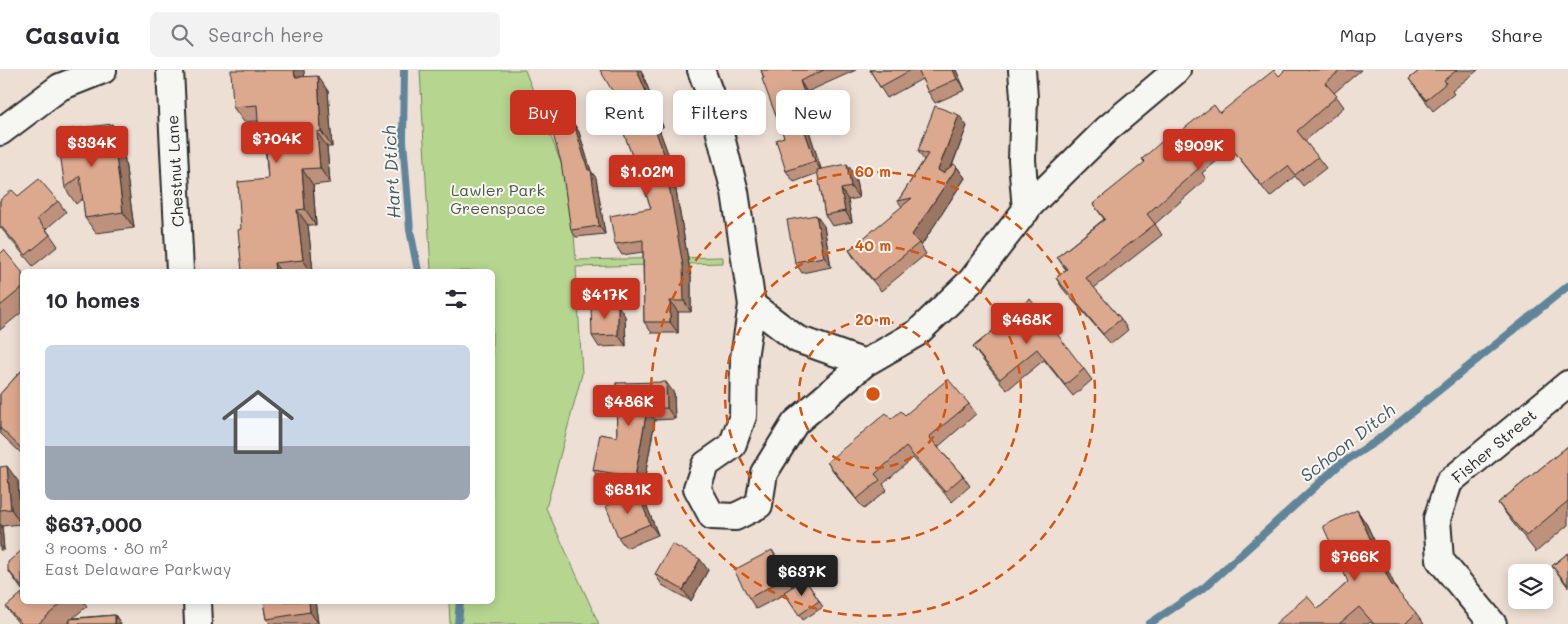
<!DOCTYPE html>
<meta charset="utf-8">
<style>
body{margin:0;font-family:Mali,sans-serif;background:#f2f2f3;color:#2b2b33;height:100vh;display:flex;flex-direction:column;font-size:19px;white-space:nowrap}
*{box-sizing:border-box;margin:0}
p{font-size:16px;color:#7c7c81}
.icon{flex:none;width:28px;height:28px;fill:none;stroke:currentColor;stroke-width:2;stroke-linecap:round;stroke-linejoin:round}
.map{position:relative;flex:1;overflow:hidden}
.side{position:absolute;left:20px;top:199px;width:475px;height:335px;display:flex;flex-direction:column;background:#fff;border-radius:8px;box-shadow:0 2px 12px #0003}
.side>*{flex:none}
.banner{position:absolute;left:510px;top:20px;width:475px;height:45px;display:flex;gap:10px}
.controls{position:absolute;left:1508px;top:494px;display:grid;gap:10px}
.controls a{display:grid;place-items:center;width:45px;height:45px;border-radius:8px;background:#fff;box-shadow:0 2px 12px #0003;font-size:25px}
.price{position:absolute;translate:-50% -42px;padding:0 11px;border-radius:5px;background:#c8321e;color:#fff;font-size:16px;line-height:32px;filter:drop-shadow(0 1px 2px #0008)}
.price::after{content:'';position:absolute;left:50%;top:30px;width:15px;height:11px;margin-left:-8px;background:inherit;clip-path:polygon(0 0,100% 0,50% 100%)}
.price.current{background:#222;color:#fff}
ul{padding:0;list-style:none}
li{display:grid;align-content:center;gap:10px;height:265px;padding:0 25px}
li+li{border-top:1px solid #e1e1e2}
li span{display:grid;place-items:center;height:155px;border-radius:8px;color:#555}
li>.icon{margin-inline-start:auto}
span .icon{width:90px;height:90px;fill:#fffc;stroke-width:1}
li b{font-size:21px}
h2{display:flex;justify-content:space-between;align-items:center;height:60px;padding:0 25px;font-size:21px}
.tag{padding:0 18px;border-radius:8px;background:#fff;box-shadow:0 2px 12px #0003;font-size:18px;line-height:45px}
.tag.current{background:#c8321e;color:#fff}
header{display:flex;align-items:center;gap:30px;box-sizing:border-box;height:70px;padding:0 25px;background:#fff;border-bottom:1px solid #e1e1e2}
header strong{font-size:24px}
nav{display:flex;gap:28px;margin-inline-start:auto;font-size:18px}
.search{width:350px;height:45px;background:#f2f2f3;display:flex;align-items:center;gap:12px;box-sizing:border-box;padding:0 18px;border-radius:8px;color:#7c7c81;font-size:19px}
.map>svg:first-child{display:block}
</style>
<header>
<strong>Casavia</strong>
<div class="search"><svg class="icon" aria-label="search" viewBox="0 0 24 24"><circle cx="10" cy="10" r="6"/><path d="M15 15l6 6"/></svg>Search here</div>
<nav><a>Map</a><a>Layers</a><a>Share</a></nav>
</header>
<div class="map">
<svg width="1568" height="554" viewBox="0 0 1568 554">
<rect width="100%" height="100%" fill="#eedfd4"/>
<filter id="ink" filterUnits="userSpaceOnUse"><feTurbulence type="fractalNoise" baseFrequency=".02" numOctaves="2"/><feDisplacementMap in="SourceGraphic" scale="10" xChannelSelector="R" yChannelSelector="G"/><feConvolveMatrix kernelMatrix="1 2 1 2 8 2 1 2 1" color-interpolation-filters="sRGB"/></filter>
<g filter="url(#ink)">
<path fill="#b6d690" stroke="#70805e" d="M420 0H525L563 98 572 139 576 190 723 187V193L576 197 582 304 546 438 599 554H450L449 531H492V201H431Z"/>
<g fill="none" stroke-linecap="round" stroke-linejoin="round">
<path stroke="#60859a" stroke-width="8" d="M404 0 403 70 410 160 418 201
M458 554 460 531
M1149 554 1205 517 1339 395 1375 372 1568 216"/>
<defs>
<path id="minor" d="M170 0 180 201
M701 0 710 24 735 122 752 235 744 288 743 346 732 376 705 395 697 418 712 446 735 447 759 435 764 403 795 353 865 293 917 263 972 210 1029 136 1107 59 1177 0
M1022 0 1024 27 1022 90 1026 141
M0 62 60 17 103 0
M752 235 797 269 865 293
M197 531 198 554
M1493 554 1440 490 1437 449 1449 412 1568 314"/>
</defs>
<use href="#minor" stroke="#2b2b2b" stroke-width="30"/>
<use href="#minor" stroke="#f6f6f2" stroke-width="26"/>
</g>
<path fill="#bd917b" stroke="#2b2b2b" d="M641 0 663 57 659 59 679 114 675 115 691 207V242H678V263H652L644 252 643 182 622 185 615 174 651 138 623 60 618 62 610 51 614 24Z
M761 0H856L807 22 814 38 803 42 821 99 855 105 859 128 848 130 852 152 832 156 825 145 818 103 794 112 786 101 784 67Z
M870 0H956L965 20 935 33 928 22 922 9 887 28 880 17Z
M1285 0H1361L1334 23 1344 37 1305 71 1326 98 1303 116 1295 106 1270 127 1232 79 1202 103 1206 109 1155 154 1162 165 1094 218 1121 249 1128 260 1111 274 1063 219 1056 208 1066 200 1057 187 1104 149 1093 134 1145 93 1142 89 1172 68 1220 43 1279 6Z
M1420 0H1478L1452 21 1454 24 1433 41 1409 9Z
M305 7 328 21 332 77H327L330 113 313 115 316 155H308L313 201H242L241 159 268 109 265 75 259 66 258 51 244 52 233 37Z
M574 54 579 62 591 101 596 108 605 164 576 167 571 160Z
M967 56 952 96 957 97 965 108 921 176 926 184 881 221 856 191 849 180 902 137 898 131 924 90 918 81Z
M122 69 134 158 96 163 85 148 83 128 76 134 65 118Z
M18 126 58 131 66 142 46 159 58 176 33 196 0 157V130Z
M824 156 831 197 802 203 795 192Z
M0 184 22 202V242L0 260Z
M1016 242 1084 299 1092 310 1073 326 1044 290 1007 320 981 288 973 277Z
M625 246 626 276 599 277 592 266Z
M22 300V384L0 363V324Z
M616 313 674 323 675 349 655 350 643 418 601 411 593 400 617 367Z
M969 334 976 344 938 377 963 406 970 416 952 432 913 388 883 414 887 420 864 439 834 402 827 392 891 349 905 345Z
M1568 376V455L1536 482 1509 448 1498 433Z
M0 397 18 411 21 454 2 456 4 480H0Z
M638 423 646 434 658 465 626 478 618 467Z
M1357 440 1367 455 1398 523 1416 543 1424 554H1372L1370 552 1368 554H1275L1318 539 1348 512Z
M22 480V520L8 500Z
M1568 483V517L1552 496Z
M779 491 793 516 805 509 823 537 803 550 785 524 756 539 749 528Z
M708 500 691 531 662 515 655 504Z
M22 531H83L87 536 73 548 115 545 121 554H70V551L66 554H19L6 537Z
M264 531H315L318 553 312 554H270L267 549Z"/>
<path fill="#9a7664" stroke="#2b2b2b" d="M294 0H304L306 23 295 7Z
M637 0H641L663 57 656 46Z
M953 0H956L965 20 957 9Z
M318 6 328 21 332 77 321 61Z
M800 11 807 22 814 38 806 28Z
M795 32 803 42 822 102 815 91Z
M959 45 967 56 946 111 938 100Z
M651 48 659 59 679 114 671 103Z
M112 54 122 69 134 158 123 142Z
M574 54 579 62 591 101 596 108 605 164 599 156 588 100Z
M317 62 327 77 330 113 320 98Z
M847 94 855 105 859 128 851 117Z
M957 97 965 108 921 176 912 165Z
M302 99 313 115 316 155 305 139Z
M667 104 675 115 691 207V242L684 231Z
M841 119 848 130 852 152 845 141Z
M297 140 308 155 313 201H311L303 190Z
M816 145 824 156 831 197 824 187Z
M274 193 280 201H275Z
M670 231 678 242V263L670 252Z
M618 235 625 246 626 276 618 265Z
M666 312 674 323 675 349 667 338Z
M647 339 655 350 643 418 635 407Z
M7 396 18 411 21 454 11 439Z
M638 423 646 434 658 465 650 454Z
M1357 440 1367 455 1401 529 1391 514Z
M0 454 2 456 4 480 0 475Z
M772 480 779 491 794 519 786 508Z
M700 489 708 500 691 531 683 520Z
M309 531H315L318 553 310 542Z
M115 545 121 554H115Z"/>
<path fill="#dca98f" stroke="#2b2b2b" d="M231 0H294L295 7 318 6 321 61 317 62 320 98 302 99 305 139 297 140 303 190 274 193 275 201H242L238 160 241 159 238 112 268 109 265 65 259 66 257 35 233 37Z
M600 0H637L656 46 651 48 671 103 667 104 683 196 684 231H670V252H644L643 170 615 174 610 146 651 138 618 47 610 51 602 29 614 24Z
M761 0H824L800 11 806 28 795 32 815 91 786 101 776 70 784 67 762 9 764 8Z
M870 0H911L880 17Z
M918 0H953L957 9 928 22Z
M1274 0 1279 6 1285 0H1341L1325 13 1337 26 1297 61 1318 87 1295 105 1288 96 1262 116 1224 69 1194 93 1199 98 1147 144 1155 154 1086 208 1121 249 1103 264 1056 208 1067 199 1057 187 1105 149 1093 134 1145 92 1142 89 1169 65 1172 68 1214 35 1220 43Z
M1420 0H1457L1444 10 1446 13 1426 30 1409 9Z
M935 36 959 45 938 100 943 103 954 94 957 97 912 165 919 173 873 210 849 180 912 128 898 131 928 84 918 81Z
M112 54 123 142 85 148 80 106 65 118 57 61Z
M574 54 588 100H591L599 156 571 160 561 92 552 61Z
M847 94 851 117 841 119 845 141 825 145 817 100Z
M39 109 58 131 37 149 50 165 26 185 0 155V130L12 120 18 126Z
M816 145 824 187 795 192 787 150Z
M4 180 22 202V218L0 236V184Z
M1030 229 1084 299 1065 315 1037 279 1000 309 973 277 1016 242 1015 241Z
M618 235V265L592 266 591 236Z
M22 300V379L0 358V324Z
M948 309 969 334 929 367 963 406 945 422 906 377 875 404 880 410 857 429 827 392 886 343 891 349 901 341 905 345Z
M666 312 667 338 647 339 635 407 593 400 600 364 617 367 616 313Z
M1568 376V431L1526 466 1498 433Z
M7 396 11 439 0 440V397Z
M638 423 650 454 618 467 606 436Z
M1357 440 1391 514 1416 543 1405 554H1374L1359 537 1339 554H1275L1307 526 1318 539 1348 512 1323 456Z
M672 474 700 489 683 520 655 504Z
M22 480V517L8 500V492Z
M772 480 786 508 749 528 734 500Z
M1568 483V515L1552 496Z
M805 509 819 531 799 545 784 522Z
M22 523V531H64L38 554H22L6 537Z
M264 531H309L310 542 267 549Z
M115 545V554H70V549Z"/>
</g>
<g fill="none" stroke="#d5540f" stroke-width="2.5" stroke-dasharray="9 6">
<circle cx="873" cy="324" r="74"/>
<circle cx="873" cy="324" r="148"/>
<circle cx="873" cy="324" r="222"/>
</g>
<g text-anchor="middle" stroke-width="4" stroke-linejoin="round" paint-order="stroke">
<g font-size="16" fill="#2b2b2b" stroke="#f6f6f2">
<text transform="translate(175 101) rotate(-93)" y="6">Chestnut Lane</text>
<text transform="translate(1494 376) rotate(-40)" y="6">Fisher Street</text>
</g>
<g font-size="16" fill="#4e5644" stroke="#f6f6f2">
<text x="498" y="126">Lawler Park<tspan x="498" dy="18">Greenspace</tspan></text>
</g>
<g font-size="18" font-style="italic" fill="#465862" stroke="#f6f6f2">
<text transform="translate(392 102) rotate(-93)" y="6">Hart Dtich</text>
<text transform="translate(1348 373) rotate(-38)" y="6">Schoon Ditch</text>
</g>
</g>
<circle cx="873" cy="324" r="8" fill="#d5540f" stroke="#f6f6f2" stroke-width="2.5"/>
<g font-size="15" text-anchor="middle" font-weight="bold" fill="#d5540f" stroke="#f6f6f2" stroke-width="4" stroke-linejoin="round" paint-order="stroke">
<text x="873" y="107">60 m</text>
<text x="873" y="181">40 m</text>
<text x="873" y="255">20 m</text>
</g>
</svg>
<div class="controls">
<a><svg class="icon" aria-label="layers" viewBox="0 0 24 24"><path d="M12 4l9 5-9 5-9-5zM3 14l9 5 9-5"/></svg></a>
</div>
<b class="price" style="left:277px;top:94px">$704K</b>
<b class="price" style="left:92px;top:98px">$334K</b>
<b class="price" style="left:1199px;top:101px">$909K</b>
<b class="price" style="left:647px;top:127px">$1.02M</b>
<b class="price" style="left:605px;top:250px">$417K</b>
<b class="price" style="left:1027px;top:275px">$468K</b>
<b class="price" style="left:629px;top:357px">$486K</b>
<b class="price" style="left:628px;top:445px">$681K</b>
<b class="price" style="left:1355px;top:512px">$766K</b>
<b class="price current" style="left:802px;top:527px">$637K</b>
<div class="banner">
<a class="tag current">Buy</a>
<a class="tag">Rent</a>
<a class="tag">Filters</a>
<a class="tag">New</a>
</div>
<section class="side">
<h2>10 homes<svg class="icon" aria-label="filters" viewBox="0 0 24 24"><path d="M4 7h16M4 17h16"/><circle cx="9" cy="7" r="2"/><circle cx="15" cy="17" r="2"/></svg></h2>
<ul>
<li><span style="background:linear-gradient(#c9d6e8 65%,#9aa5b1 0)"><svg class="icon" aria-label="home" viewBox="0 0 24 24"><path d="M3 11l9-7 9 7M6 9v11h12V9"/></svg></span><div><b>$637,000</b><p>3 rooms · 80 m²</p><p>East Delaware Parkway</p></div></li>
</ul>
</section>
</div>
